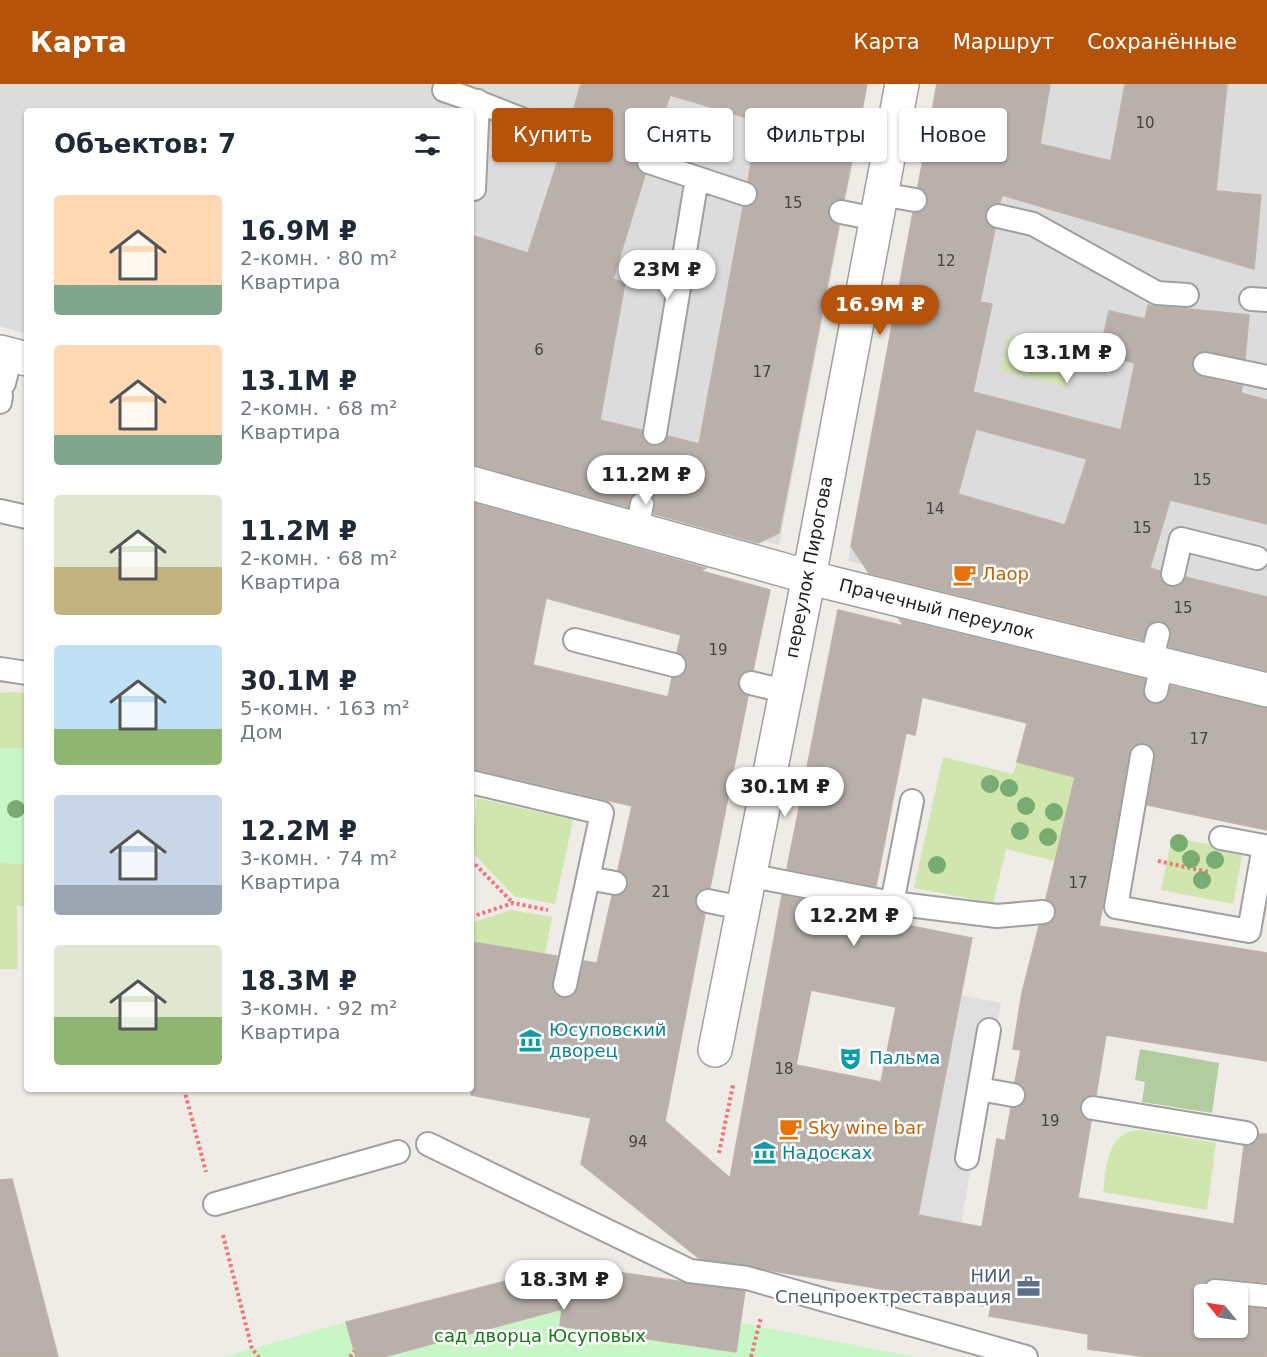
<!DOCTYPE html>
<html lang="ru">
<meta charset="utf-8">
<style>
body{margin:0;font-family:"DejaVu Sans",sans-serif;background:#f2f2f3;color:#1f2937;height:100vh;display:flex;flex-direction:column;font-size:22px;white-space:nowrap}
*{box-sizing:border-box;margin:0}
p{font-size:20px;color:#747a83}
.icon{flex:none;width:33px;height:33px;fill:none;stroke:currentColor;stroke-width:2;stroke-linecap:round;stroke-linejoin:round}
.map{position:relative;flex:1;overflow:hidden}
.panel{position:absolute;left:24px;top:24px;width:450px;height:984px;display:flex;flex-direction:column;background:#fff;border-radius:6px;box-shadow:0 2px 4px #0004}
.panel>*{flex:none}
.hud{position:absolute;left:492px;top:24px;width:570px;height:54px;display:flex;gap:12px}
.needle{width:39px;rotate:300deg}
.buttons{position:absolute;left:1194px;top:1200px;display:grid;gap:12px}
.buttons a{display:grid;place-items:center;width:54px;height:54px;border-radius:6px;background:#fff;box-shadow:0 2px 4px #0004;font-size:30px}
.price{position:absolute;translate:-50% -51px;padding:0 14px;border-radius:21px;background:#fff;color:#222;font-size:20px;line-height:39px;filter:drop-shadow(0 2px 3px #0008)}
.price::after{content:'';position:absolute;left:50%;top:36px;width:18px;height:14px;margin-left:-9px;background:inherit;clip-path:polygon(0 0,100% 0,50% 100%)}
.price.selected{background:#b45309;color:#fff}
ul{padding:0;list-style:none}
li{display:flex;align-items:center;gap:18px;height:150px;padding:0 30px}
li span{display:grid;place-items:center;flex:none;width:168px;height:120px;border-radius:6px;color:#555}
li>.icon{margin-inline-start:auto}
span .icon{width:72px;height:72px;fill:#fffc;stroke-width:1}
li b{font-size:26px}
h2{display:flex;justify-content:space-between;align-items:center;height:72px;padding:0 30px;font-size:26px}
.tag{padding:0 21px;border-radius:6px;background:#fff;box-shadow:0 2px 4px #0004;font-size:21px;line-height:54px}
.tag.selected{background:#b45309;color:#fff}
header{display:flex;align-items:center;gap:36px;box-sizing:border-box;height:84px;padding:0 30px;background:#b45309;color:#fff}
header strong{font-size:28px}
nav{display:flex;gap:33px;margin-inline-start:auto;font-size:21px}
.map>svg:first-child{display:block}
</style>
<header>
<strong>Карта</strong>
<nav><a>Карта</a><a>Маршрут</a><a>Сохранённые</a></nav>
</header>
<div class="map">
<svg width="1267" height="1273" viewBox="0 0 1267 1273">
<rect width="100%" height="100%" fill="#efebe6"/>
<path fill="#dddcdc" d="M0 0H868L779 461 471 374V27H27V250L0 242Z
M936 0H1267V579L848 477Z"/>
<path fill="#d1e6af" d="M1009 253 1074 269 1066 302 1000 286Z
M15 608 27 610V665L0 664V609Z
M943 673 1013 690 1017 678 1075 693 1055 777 1006 765 993 819 914 804Z
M477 714 573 736 555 820 514 812 471 767Z
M1172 753 1243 767 1233 820 1161 806Z
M0 779 27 780V822H17L18 885H0Z
M511 826 552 833 545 870 471 858V839Z
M1141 1046 1216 1059 1207 1126 1103 1108C1107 1081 1106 1047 1141 1046Z"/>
<path fill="#b1cc9e" d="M1140 965 1219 979 1212 1029 1142 1018 1145 998 1135 996Z"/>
<path fill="#c8f6c6" d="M0 664 27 665V780L0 779Z
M562 1225 560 1242 735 1268 740 1239 917 1273H383Z
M346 1238 356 1273H224Z"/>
<path fill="#dfdfdf" d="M961 911 1001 919 961 1139 918 1131Z"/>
<path fill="#b9b0ac" stroke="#c0b1a9" stroke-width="1.5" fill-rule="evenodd" d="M581 0H867L844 115 831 119 828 126 832 138 839 141 779 449 758 459 654 430V415L645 407 632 411 628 423 471 381V151L528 169 562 64 575 61 579 55 576 42 570 38ZM670 11 758 37 748 97 755 101 758 108 754 120 743 123 699 360 668 352 660 361 653 362 643 354 642 346 600 336 625 199 613 195 645 91 639 86 636 74 641 68 653 65Z
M937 0H1050L1040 60 1111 77 1125 0H1227L1216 107 1261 111 1254 185 1002 111 1000 119 989 122 985 130 988 141 995 145 980 218 992 220 973 308 1121 346 1135 279 1099 271 1109 227 1145 235 1148 221 1249 231 1245 275 1201 267 1195 271 1192 284 1202 293 1242 302 1241 309 1267 316V440L1170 416 1150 484 1160 487V495L1169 503H1178L1186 493 1267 513V587L1169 563 1171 546 1161 537 1148 541 1143 556 869 489 851 462 913 129 920 128 928 119 927 111 918 103ZM976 345 1087 375 1065 441 958 410Z
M471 418 706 484 701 487 770 506 753 586 742 589 738 596 741 608 748 612 710 804 698 808 695 815 699 827 705 830 665 1037 730 1094 782 811 871 829 870 834 972 854 918 1131 982 1143 997 1055 1005 1057 1011 1024 1018 1023 1026 1014 1025 1006 1015 998 1021 966 1013 965 1022 909 1039 842 1050 839 1055 833 1054 821 1046 815 1075 693 1017 678 1027 639 922 613 915 651 906 649 876 802 787 785 838 526 904 542 899 535 1145 595 1143 610 1153 620 1166 616 1171 602 1267 624V746L1147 721 1155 668 1145 659 1131 664 1099 842 1267 869V977L1106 951 1096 1011 1088 1012 1080 1021 1081 1029 1091 1037 1078 1114 1234 1140 1244 1062 1256 1058 1259 1050H1267V1198L1216 1194 1204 1199 1202 1207 1204 1244H1238V1223L1267 1225V1273H1148L1088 1265V1250L989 1232 991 1223 700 1175 581 1080 591 1034 471 1011V858L557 872 552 906 563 914 575 910 584 877 597 879 612 812 620 811 628 802 627 794 618 786 632 722 471 684ZM546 514 681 551 677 568 687 577V585L683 591 672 594 668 613 533 581ZM811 906 896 923 881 998 796 981Z
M12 1095 58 1273H0V1096Z
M569 1181 745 1207 736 1268 560 1242 562 1225 383 1273H356L346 1238Z"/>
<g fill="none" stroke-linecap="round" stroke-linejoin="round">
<defs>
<path id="service" d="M444 6C485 19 524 38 566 51
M649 78 745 110
M474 105 478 17
M881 110 915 116
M841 128 876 135
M998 132 1033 140 1157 209 1187 211
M1251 215 1267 216
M1205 280 1267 293
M4 299 11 271
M0 318 1 312
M655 349 697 94
M0 427 27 433
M637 446 642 420
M1173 490 1181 455 1257 474
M575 556 674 581
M1151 578 1158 550
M0 585 27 589
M751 599 784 607
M1156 607 1162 580
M1142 672 1116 823 1249 847 1264 762 1221 754
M471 698 602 729 565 901
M748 791 892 819 997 832 1043 828
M588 794 615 799
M708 817 742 824
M892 819 912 717
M979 1005 1013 1011
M1093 1024 1246 1049
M428 1060 690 1187 747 1194 1026 1273
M967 1074 989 946
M215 1120 398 1068
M1215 1210V1207L1267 1212"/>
<path id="minor" d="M0 268 27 275
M471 399 831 499 1267 606
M715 966 812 477 902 0"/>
</defs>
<use href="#service" stroke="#a0a0a0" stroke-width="26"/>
<use href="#minor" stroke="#a0a0a0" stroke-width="36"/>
<path stroke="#f17577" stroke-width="4" stroke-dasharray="3 3" stroke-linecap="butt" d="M471 776 513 819
M1158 777 1209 788
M471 833 513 819 548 826
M184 1005 206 1088
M719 1069 733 1001
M223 1151 252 1265 259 1273
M350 1273 354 1267
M751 1273 761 1233"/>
<use href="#service" stroke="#fff" stroke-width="22"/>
<use href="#minor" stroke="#fff" stroke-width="33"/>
</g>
<g fill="#78ac71">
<circle cx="990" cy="700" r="9"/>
<circle cx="1009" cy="704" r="9"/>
<circle cx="1026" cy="722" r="9"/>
<circle cx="16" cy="725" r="9"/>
<circle cx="1054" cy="728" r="9"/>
<circle cx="1020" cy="747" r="9"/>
<circle cx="1048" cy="753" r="9"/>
<circle cx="1179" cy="759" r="9"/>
<circle cx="1191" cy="775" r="9"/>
<circle cx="1215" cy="776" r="9"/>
<circle cx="937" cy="781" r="9"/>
<circle cx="1202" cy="796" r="9"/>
</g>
<defs>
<symbol id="cafe-bare" viewBox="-9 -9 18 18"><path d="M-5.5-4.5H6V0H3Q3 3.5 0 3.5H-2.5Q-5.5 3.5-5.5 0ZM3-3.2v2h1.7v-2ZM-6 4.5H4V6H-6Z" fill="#e8710a" stroke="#fff" stroke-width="2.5" paint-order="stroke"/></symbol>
<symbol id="museum-bare" viewBox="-9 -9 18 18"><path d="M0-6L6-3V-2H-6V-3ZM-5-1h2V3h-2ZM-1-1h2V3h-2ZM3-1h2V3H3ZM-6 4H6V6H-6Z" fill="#0f9aa8" stroke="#fff" stroke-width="2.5" paint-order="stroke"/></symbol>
<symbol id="theatre-bare" viewBox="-9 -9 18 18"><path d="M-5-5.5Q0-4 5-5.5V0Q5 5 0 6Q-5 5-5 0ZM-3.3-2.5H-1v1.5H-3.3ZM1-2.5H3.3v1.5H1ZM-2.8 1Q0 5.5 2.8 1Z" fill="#0f9aa8" stroke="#fff" stroke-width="2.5" paint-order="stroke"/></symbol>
<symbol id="office-bare" viewBox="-9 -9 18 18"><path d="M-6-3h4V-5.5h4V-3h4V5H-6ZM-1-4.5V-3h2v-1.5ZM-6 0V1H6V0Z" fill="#5c6f8a" stroke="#fff" stroke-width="2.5" paint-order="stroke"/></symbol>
</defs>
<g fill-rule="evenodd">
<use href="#cafe-bare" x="948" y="474" width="33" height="33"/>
<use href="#museum-bare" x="514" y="940" width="33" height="33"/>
<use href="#theatre-bare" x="834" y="958" width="33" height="33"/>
<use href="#cafe-bare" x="774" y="1028" width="33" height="33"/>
<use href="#museum-bare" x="748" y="1052" width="33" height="33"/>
<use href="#office-bare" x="1012" y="1186" width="33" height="33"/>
</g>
<g text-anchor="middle" stroke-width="5" stroke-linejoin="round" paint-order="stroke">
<g font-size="15" fill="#464342">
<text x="1145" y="44">10</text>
<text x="793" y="124">15</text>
<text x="946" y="182">12</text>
<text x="539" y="271">6</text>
<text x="762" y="293">17</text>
<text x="1202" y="401">15</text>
<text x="935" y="430">14</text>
<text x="1142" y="449">15</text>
<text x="1183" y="529">15</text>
<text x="718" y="571">19</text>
<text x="1199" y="660">17</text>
<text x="1078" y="804">17</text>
<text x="661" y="813">21</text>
<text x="784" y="990">18</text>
<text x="1050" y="1042">19</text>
<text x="638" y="1063">94</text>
</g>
<g font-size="18" fill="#1f1f1f" stroke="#fff">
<text transform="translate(809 483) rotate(-79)" y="6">переулок Пирогова</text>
<text transform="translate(937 525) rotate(14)" y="6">Прачечный переулок</text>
</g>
<g font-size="18" fill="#c56008" stroke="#fff" text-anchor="start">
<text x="982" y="496">Лаор</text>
<text x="808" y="1050">Sky wine bar</text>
</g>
<g font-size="18" fill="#0d838f" stroke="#fff" text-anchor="start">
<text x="549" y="952">Юсуповский<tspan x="549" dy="21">дворец</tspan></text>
<text x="869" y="980">Пальма</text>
<text x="782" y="1075">Надосках</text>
</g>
<g font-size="18" fill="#4e5e75" stroke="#fff" text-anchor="end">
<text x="1011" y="1198">НИИ<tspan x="1011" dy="21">Спецпроектреставрация</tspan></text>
</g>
<g font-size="18" fill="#167812" stroke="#fff">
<text x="540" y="1258">сад дворца Юсуповых</text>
</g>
</g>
</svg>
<div class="buttons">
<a><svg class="needle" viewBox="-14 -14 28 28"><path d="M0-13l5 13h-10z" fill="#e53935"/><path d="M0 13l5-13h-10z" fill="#747a83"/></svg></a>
</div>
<b class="price" style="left:667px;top:217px">23M ₽</b>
<b class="price selected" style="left:880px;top:252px">16.9M ₽</b>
<b class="price" style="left:1067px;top:300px">13.1M ₽</b>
<b class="price" style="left:646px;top:422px">11.2M ₽</b>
<b class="price" style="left:785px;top:734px">30.1M ₽</b>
<b class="price" style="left:854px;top:863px">12.2M ₽</b>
<b class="price" style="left:564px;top:1227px">18.3M ₽</b>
<div class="hud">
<a class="tag selected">Купить</a>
<a class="tag">Снять</a>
<a class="tag">Фильтры</a>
<a class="tag">Новое</a>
</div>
<section class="panel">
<h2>Объектов: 7<svg class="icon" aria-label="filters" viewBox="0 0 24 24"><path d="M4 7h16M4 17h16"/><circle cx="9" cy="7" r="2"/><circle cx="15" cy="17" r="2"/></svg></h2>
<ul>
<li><span style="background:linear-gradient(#ffd9b3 75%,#7fa58c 0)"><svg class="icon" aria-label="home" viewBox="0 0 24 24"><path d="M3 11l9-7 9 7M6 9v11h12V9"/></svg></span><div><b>16.9M ₽</b><p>2-комн. · 80 m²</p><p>Квартира</p></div></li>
<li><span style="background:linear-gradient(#ffd9b3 75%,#7fa58c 0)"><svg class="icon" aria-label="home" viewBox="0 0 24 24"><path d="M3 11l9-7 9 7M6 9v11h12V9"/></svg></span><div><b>13.1M ₽</b><p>2-комн. · 68 m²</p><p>Квартира</p></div></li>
<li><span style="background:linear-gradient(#dfe7d0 60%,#c2b280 0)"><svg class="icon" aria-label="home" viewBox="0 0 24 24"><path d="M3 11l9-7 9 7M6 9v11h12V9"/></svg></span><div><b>11.2M ₽</b><p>2-комн. · 68 m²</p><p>Квартира</p></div></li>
<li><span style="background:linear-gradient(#bfe0f5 70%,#8fb573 0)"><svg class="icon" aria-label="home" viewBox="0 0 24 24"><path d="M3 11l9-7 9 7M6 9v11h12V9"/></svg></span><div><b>30.1M ₽</b><p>5-комн. · 163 m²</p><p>Дом</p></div></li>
<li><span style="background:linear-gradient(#c9d6e8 75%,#9aa5b1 0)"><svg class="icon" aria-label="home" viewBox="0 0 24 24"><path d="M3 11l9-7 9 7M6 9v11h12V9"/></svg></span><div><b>12.2M ₽</b><p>3-комн. · 74 m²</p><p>Квартира</p></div></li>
<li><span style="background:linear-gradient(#dfe7d0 60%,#8fb573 0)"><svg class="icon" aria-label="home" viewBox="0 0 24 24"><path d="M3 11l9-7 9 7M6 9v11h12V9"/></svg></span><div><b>18.3M ₽</b><p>3-комн. · 92 m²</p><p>Квартира</p></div></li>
</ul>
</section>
</div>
